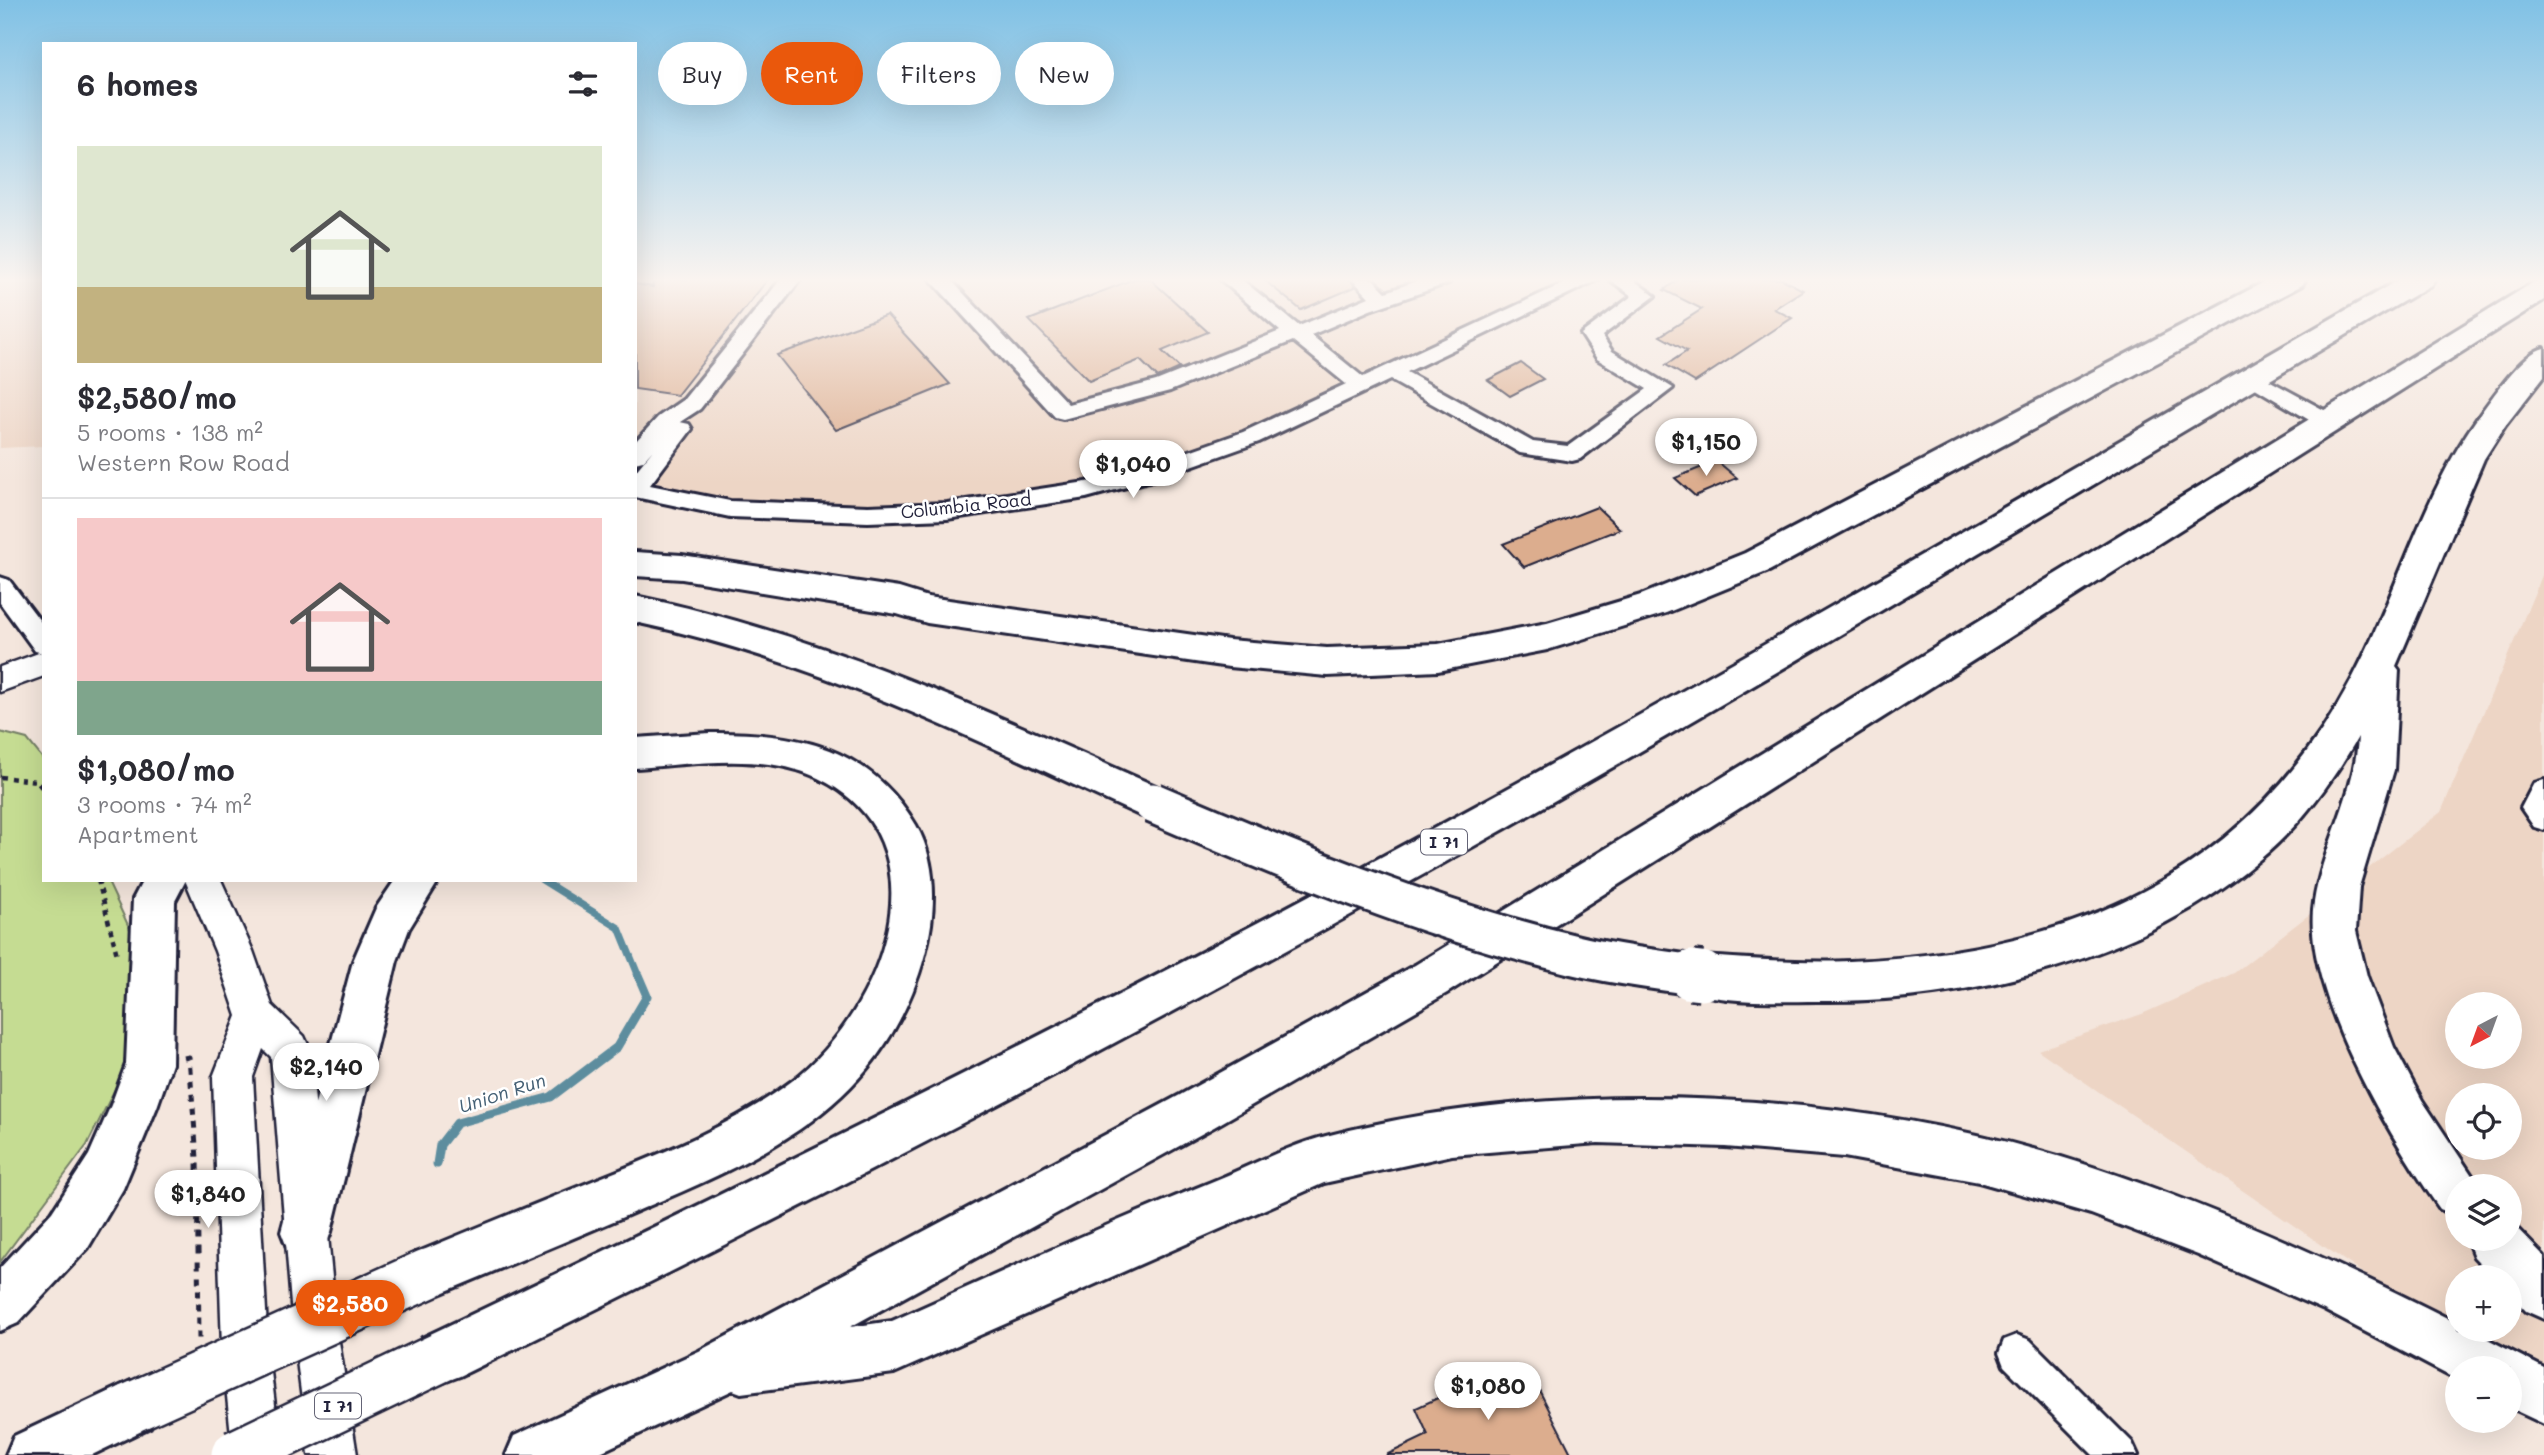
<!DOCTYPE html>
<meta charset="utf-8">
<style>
body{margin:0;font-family:Mali,sans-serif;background:#f2f2f3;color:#2b2b33;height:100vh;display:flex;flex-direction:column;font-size:26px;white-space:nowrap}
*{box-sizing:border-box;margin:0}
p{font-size:23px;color:#7c7c81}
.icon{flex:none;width:38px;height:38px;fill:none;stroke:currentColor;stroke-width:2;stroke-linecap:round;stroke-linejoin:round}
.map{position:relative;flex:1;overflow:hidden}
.side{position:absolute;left:42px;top:42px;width:595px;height:840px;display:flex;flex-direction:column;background:#fff;border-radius:0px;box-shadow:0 7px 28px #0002}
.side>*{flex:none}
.top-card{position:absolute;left:658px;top:42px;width:665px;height:63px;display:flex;gap:14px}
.needle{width:46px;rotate:221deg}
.controls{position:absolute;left:2445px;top:992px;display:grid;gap:14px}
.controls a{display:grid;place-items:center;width:77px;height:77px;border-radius:50%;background:#fff;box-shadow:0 7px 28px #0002;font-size:35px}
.price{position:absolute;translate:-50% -60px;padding:0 16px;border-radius:24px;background:#fff;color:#222;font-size:23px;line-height:46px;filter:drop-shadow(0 2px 4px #0008)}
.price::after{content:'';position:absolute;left:50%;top:42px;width:21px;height:16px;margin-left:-10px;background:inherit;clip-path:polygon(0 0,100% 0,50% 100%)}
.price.current{background:#ea580c;color:#fff}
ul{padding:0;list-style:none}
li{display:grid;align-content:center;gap:14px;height:371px;padding:0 35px}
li+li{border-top:2px solid #e1e1e2}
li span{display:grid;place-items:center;height:217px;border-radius:0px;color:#555}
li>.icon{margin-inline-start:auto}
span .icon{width:126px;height:126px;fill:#fffc;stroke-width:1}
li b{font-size:30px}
h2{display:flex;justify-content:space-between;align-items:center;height:84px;padding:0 35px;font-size:30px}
.pill{padding:0 24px;border-radius:32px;background:#fff;box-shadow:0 7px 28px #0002;font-size:24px;line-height:63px}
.pill.current{background:#ea580c;color:#fff}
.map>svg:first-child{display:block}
</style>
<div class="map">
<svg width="2544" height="1455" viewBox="0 0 2544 1455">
<rect width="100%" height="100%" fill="#f4e6dd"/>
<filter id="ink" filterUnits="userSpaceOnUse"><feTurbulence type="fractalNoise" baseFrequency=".0143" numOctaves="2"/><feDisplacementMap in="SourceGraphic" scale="14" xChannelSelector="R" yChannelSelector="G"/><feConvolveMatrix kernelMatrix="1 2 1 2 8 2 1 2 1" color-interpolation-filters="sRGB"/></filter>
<g filter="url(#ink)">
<path fill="#edd5c5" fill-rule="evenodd" d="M0 279H44V446L0 448Z
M635 279H1590L1213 452 1010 504 822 514 635 489Z
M2544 571V1398L2510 1374V1368H2501L2038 1050 2142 1014 2234 973 2441 812ZM2457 1004H2510V1057H2457ZM2457 1096H2510V1148H2457ZM2457 1186H2510V1239H2457ZM2457 1278H2510V1330H2457Z"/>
<path fill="#c5dc92" stroke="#747f66" stroke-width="2" d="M0 732 27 739 44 760V880H107L148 968 139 1041 87 1145 0 1262Z"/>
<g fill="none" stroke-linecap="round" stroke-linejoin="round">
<path stroke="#5d8d9e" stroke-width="7" d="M542 880 619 928 639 977"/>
<path stroke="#5d8d9e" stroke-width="9" d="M437 1164 440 1145 457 1123 551 1097 617 1047 647 996 638 975"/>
</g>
<path fill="#dcad8e" stroke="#22223b" stroke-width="2" d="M653 279H768L677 395 635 389V284L653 287Z
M1134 279H1150L1208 332 1162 351 1180 368 1158 378 1140 360 1089 381 1029 320Z
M1263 279H1350L1355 287 1301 310Z
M1679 279H1782L1803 290 1774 309 1792 318 1695 382 1666 365 1687 351 1660 336 1702 309 1664 290Z
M887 315 950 384 836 430 777 355Z
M1521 363 1543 379 1510 396 1488 380Z
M1717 461 1737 478 1695 496 1675 478Z
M1597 507 1620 529 1524 567 1503 544Z
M1505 1367 1519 1396 1538 1388 1572 1455H1386L1428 1435 1416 1408Z"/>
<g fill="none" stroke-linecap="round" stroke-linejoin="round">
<defs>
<path id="minor" d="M781 279H801L700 409 680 422 689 424 692 429 650 485 730 501 868 506 947 503 1086 482 1138 469 1243 432 1346 384 1293 341 1170 391 1063 419 1055 417 930 279H950L1068 404 1156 381 1280 331 1220 279H1241L1299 326 1369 297 1352 279H1373L1386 292 1422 279H1451L1449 283 1370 310 1311 335 1363 377 1573 279H1599L1407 372 1533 442 1568 446 1647 389 1597 359 1581 334 1632 296 1609 279H1632L1655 296 1602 336 1612 351 1673 388 1580 459 1572 461 1520 453 1390 380 1259 442 1152 480 1086 498 947 519 868 522 730 517 635 497V472L653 450 643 461 635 463V442L658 417 684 399Z
M2252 371 2337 417 2340 422 2337 427H2321L2245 382 2242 377Z
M0 577 9 580 44 626V653L35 651 0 603Z
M2544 780V830L2534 827 2521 808 2534 783Z
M2017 1335 2030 1340 2132 1442 2138 1455H2093L2004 1366 1999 1353 2004 1340Z"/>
<path id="major" d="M44 651V676L0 692V667Z
M185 880H221L253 951 272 1005 304 1036 310 1049 337 1329 357 1455H309L293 1329 271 1057 263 1049 253 1077 268 1347 281 1455H233L222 1347 213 1077 237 1016 215 951Z"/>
<path id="highway" d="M2270 279H2306L2302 285 1769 571 1666 613 1547 650 1438 671 1327 676 1229 667 927 623 897 614 682 579 635 576V552L682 555 899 588 928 597 1229 640 1327 648 1438 644 1547 623 1641 595 1745 553Z
M2400 279H2435L2431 285C2115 470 1803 661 1483 841 1148 1030 806 1207 460 1376L441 1383 422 1376 415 1357 422 1338C772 1172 1119 1000 1459 815 1776 642 2087 459 2400 279Z
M2544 279V300L1447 993 1214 1127 850 1327 892 1321C998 1274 1103 1225 1211 1182 1248 1167 1287 1146 1326 1136 1563 1074 1860 1090 2093 1167 2218 1208 2339 1263 2457 1323V1330H2470L2544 1368V1424L2510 1408V1368H2457V1380L2324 1310 2198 1255 2091 1214 1979 1182 1844 1157 1725 1147 1598 1143 1452 1155 1324 1183 894 1373 741 1393 733 1390 594 1455H506L514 1436 699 1351 1180 1095 1415 965 2534 282Z
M2544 348V376L2505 426 2484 459 2396 666 2399 670 2394 770 2359 887 2356 931 2367 976 2394 1047 2422 1100 2479 1186H2457V1216L2440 1209C2392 1141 2300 987 2314 902 2323 845 2355 795 2358 737 2332 782 2300 826 2259 860 2141 960 1969 1003 1817 1001 1776 1001 1724 1004 1685 990L1679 976 1685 962 1701 956C1751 959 1801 963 1850 961 2066 952 2246 879 2351 681 2397 595 2421 497 2478 417 2492 398 2522 353 2544 348Z
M635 596C825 635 992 714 1167 791L1173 803 1167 815 1153 819 1139 815C971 738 818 661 635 622Z
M710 733C796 732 869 746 916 825 938 863 936 913 925 954 883 1110 758 1160 623 1217 558 1245 492 1272 427 1299L409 1292 402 1274 409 1256C471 1230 533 1205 595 1180 663 1153 734 1125 792 1081 882 1013 949 841 818 778 764 752 693 764 635 768V738Z
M143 880H186L175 901 172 1064 157 1107 123 1189 88 1248 18 1323 0 1331V1268L52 1212 89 1155 111 1105 126 1064 133 899Z
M395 880H439L409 929 397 961 331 1232 324 1250 306 1257 288 1250 281 1232 353 961 376 908Z
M2510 1221 2544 1256V1319L2526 1311 2510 1294V1278H2494L2474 1257 2467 1239H2510Z
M131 1381 150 1389 158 1408 150 1427 92 1455H6L14 1436Z"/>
</defs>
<use href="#minor" stroke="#22223b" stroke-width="6"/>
<use href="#major" stroke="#22223b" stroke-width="5"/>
<use href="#highway" stroke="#22223b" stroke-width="6"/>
<path stroke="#22223b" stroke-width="4.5" stroke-dasharray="5 5" stroke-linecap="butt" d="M0 777 36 781 44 790
M98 880 117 955"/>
<path stroke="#22223b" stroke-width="5" stroke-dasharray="7 7" stroke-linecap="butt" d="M184 1058 189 1057 197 1158 199 1340"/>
<use href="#minor" fill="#fff" fill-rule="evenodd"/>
<use href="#major" fill="#fff" fill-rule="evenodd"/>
<use href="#highway" fill="#fff" fill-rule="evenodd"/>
<defs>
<path id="highway-bridge-far1" d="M1153 803C1290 862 1429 920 1575 955 1616 965 1659 970 1701 976"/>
<path id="highway-bridge" d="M1692 975 1701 976
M131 1408 427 1274
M236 1455 441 1357"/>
</defs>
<use href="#highway-bridge-far1" stroke="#22223b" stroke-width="45" stroke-linecap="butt"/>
<use href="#highway-bridge" stroke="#22223b" stroke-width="54" stroke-linecap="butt"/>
<use href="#highway-bridge-far1" stroke="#fff" stroke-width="39"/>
<use href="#highway-bridge" stroke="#fff" stroke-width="49"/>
</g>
</g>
<linearGradient id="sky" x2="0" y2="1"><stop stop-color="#80c1e5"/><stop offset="0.58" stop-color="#faf4f0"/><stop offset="1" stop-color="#faf4f0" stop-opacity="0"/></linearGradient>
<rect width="2544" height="483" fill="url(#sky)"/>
<g text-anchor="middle" stroke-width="5" stroke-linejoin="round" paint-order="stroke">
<g fill="#fff" stroke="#646476" stroke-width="2">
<rect x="1421" y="829.5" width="46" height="25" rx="5"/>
<rect x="315" y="1393.5" width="46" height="25" rx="5"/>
</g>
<g font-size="16" font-weight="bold" fill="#22223b">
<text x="1444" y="848">I 71</text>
<text x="338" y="1412">I 71</text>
</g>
<g font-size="18" fill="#22223b" stroke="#fff">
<text transform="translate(966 506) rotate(-6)" y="6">Columbia Road</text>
</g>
<g font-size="19" font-style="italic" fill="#446075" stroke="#fff">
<text transform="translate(502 1093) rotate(-18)" y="7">Union Run</text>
</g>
</g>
</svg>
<div class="controls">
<a><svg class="needle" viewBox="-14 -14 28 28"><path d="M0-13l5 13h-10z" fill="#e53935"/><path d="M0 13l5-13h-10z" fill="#7c7c81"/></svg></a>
<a><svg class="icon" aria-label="locate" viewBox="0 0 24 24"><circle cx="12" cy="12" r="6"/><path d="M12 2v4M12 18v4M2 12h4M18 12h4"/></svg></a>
<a><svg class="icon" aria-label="layers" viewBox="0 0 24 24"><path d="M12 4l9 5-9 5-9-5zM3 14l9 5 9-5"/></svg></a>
<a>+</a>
<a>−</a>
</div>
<b class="price" style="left:1706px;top:478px">$1,150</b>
<b class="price" style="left:1133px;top:500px">$1,040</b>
<b class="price" style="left:326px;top:1103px">$2,140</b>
<b class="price" style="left:208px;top:1230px">$1,840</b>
<b class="price current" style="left:350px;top:1340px">$2,580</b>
<b class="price" style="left:1488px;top:1422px">$1,080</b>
<div class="top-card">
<a class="pill">Buy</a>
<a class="pill current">Rent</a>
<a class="pill">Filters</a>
<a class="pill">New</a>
</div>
<section class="side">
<h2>6 homes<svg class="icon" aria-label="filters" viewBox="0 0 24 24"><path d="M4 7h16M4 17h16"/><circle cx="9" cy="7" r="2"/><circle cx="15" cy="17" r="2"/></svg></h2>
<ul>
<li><span style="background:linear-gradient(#dfe7d0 65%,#c2b280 0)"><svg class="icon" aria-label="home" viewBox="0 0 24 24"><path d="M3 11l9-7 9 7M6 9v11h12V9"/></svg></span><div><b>$2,580/mo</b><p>5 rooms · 138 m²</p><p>Western Row Road</p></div></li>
<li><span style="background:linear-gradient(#f6c9c9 75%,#7fa58c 0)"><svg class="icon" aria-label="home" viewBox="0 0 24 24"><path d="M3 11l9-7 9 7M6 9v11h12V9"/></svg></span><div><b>$1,080/mo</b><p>3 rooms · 74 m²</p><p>Apartment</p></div></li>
</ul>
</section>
</div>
